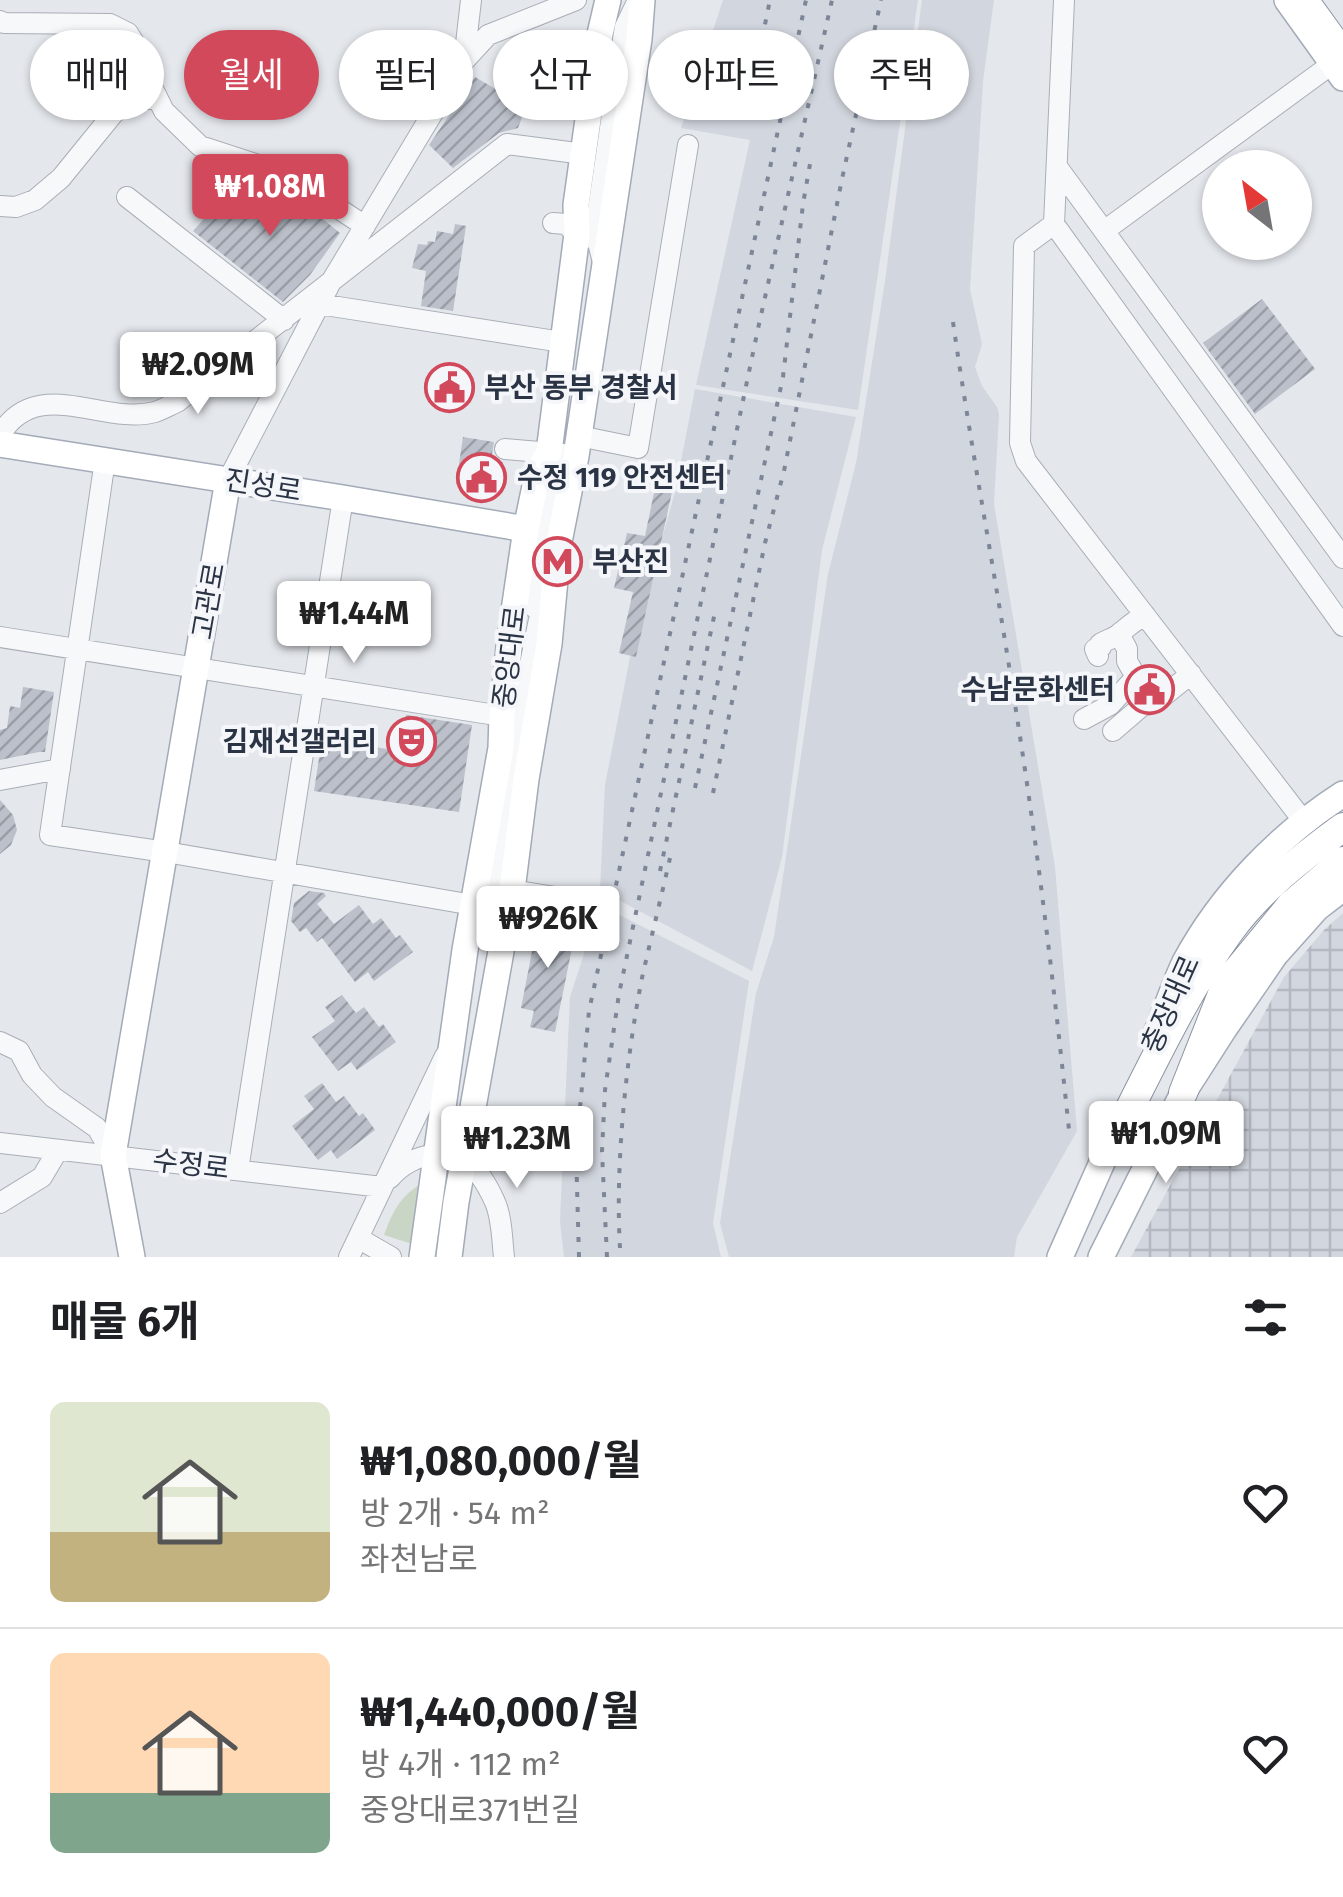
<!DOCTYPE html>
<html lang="ko">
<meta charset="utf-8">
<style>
body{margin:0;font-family:"Fira Sans","Noto Sans KR",sans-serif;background:#f6f6f6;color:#202124;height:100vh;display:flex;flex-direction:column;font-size:38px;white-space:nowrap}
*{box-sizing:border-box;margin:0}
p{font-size:32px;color:#757577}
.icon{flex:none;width:55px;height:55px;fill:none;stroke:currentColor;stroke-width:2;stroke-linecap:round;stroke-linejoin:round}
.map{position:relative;height:1257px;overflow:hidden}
.side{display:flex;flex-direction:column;background:#fff;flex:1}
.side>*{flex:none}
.guide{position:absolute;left:30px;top:30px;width:1285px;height:90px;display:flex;gap:20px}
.needle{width:65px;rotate:329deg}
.tools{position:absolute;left:1202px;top:150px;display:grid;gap:20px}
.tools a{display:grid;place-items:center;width:110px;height:110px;border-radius:50%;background:#fff;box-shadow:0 2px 8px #0004;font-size:50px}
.price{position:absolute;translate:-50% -85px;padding:0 22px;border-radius:10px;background:#fff;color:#222;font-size:32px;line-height:65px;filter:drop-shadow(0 2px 5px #0008)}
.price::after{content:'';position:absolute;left:50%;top:60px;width:30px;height:22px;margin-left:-15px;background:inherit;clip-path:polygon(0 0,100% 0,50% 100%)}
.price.active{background:#d1495b;color:#fff}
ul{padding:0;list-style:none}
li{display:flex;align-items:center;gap:30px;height:250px;padding:0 50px}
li+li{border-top:2px solid #e0e0e0}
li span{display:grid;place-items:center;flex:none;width:280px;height:200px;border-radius:15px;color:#555}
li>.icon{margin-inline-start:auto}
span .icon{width:120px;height:120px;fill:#fffc;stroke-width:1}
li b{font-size:42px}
h2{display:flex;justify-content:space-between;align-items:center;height:120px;padding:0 50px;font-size:42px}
.pill{padding:0 35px;border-radius:45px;background:#fff;box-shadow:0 2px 8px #0004;font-size:35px;line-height:90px}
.pill.active{background:#d1495b;color:#fff}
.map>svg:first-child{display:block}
</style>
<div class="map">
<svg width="1343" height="1257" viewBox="0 0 1343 1257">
<defs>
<pattern id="industrial-grid" width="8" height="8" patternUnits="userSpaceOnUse" patternTransform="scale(2.5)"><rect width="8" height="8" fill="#d2d6de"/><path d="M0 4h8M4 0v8" fill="none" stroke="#b4b8c0"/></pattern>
<pattern id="building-hatch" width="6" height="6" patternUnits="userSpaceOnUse" patternTransform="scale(2.5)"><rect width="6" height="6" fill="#bbc0ca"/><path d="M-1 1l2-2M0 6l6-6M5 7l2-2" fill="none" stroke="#989da6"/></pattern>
</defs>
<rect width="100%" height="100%" fill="#e4e7ec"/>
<path fill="#d2d6de" d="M723 0H918L858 410 696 385 750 140 681 128Z
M922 0H994L983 81 970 289 982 344 975 367 982 386 997 407 999 414 994 504 1055 867 1077 1131 1017 1237 1014 1257H729L720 1223 756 993 774 937 828 574 856 463 885 281Z
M695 389 856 417 822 550 782 857 752 971 600 890 605 785 632 647 675 492Z
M600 905 749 981 713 1223 721 1257H564L560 1221 570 997Z"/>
<path fill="url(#industrial-grid)" d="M1343 913V1257H1131L1284 977 1324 930Z"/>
<path fill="#c9d6c5" d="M419 1185 412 1244 384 1235C392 1213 399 1198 419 1185Z"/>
<path fill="url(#building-hatch)" d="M475 77 526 107 518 128 499 133 453 168 429 145Z
M269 183 280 186 293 195 340 233 310 275 283 302 193 231 223 198 245 213Z
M455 224 466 226 453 311 421 306 426 271 412 268 418 244 427 245 428 241 435 242 437 231 453 234Z
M1262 299 1315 369 1255 414 1203 343Z
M463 437 494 442 492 454 496 460 503 462 498 490 456 484Z
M655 488 672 492 636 657 619 653 633 592 614 588 627 533 645 536Z
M23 687 54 692 45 752H39L0 760V730L7 728 10 706 20 708Z
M406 715 472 725 459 812 314 791 322 739 400 751Z
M0 800 13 815 17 830 11 845 0 854Z
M309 891 324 893 326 896 317 904 334 924 359 905 373 924 381 918 396 938 400 935 413 952 374 981 368 972 355 982 322 938 317 942 306 928 300 932 291 921 294 903Z
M539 916 577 923 555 1032 530 1027 534 1011 521 1008Z
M342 995 356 1013 364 1007 379 1027 383 1024 396 1042 357 1070 351 1062 338 1071 312 1037 335 1021 325 1007Z
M322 1083 336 1102 344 1096 359 1116 363 1113 375 1130 337 1159 331 1150 318 1160 292 1126 314 1109 304 1096Z"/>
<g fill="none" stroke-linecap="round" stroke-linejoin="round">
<defs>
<path id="minor" d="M0 21 4 23 110 24 128 33 140 52 152 87 164 111 200 146 286 174 365 226
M464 61 488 35 576 0
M1058 168 1343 558
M127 197 284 320
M0 206 16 207 35 200 61 178 113 114 128 102 157 97
M553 223 566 224 582 240
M1054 224 1024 246 1020 443 1026 461 1305 823
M1054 224 1343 626
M1054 224 1064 0
M1104 231 1332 64
M603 262 595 231 623 39 625 27 638 0
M319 304 562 342
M0 435C37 374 103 426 155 412 162 410 170 405 177 402L507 144 584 154
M579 436 638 448 688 145
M505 449 563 454
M105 460 50 835 166 852 473 905
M228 480 331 282 464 61 471 0
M535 608 554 478 549 452
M1119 634 1127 649V661L1136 677 1156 702
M0 637 502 716
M1098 656 1095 649 1101 647 1100 644C1106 640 1115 638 1120 633 1129 626 1134 621 1145 615
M1084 719 1110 705 1136 677
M1113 731 1142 706 1156 702 1191 674
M0 780 60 769
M512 890 586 902
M496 932C498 818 521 707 544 595
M0 1042 19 1051 32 1075 53 1097 97 1128 113 1155
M0 1143 382 1187
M238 1170 343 498
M390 1178C412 1151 457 1144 479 1174 485 1182 491 1193 495 1202 502 1218 502 1240 504 1257
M0 1203 42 1177 58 1150
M358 1238 391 1257
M349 1257 445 1056"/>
<path id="major" d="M1287 0 1343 78
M0 444 343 498 526 529
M1156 1034C1166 1010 1174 985 1185 962 1221 895 1279 835 1343 794
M132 1257 113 1155 228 480
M422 1257 465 950 501 748 502 716 510 638 526 529 538 472 549 452 577 234 576 205 600 34 608 0
M449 1257 456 1202 512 890 526 779 549 644 558 547 576 456 639 39 642 0
M1060 1257 1116 1131
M1101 1257 1183 1093 1224 1029 1275 955 1317 908 1343 888"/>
<path id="highway" d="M1304 0 1343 54
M1183 1093 1226 984 1291 905 1343 861
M1110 1147C1148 1075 1182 997 1230 931 1260 890 1302 857 1343 827"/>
</defs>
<use href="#minor" stroke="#a9aeb7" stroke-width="22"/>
<use href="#major" stroke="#a3abb8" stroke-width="28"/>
<use href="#highway" stroke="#8b94a3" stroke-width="30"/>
<use href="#minor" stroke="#f7f8fa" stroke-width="20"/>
<use href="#major" stroke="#fff" stroke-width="25"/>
<use href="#highway" stroke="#fff" stroke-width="28"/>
<path stroke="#7d8696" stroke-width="4" stroke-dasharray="5 10" stroke-linecap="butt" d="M762 39 770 0
M953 322C971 448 995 573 1014 698 1037 842 1054 986 1069 1130
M695 788 783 377 803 204 810 164
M713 793 765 543 784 471 842 179 881 0
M660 871 715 612
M620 1248C615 1166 626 1059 642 978 651 938 661 898 670 858
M579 1257 576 1151 589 1011 806 0
M607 1257 602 1152 605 1090 619 994 759 324 832 0"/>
</g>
<defs>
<symbol id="civic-ring" viewBox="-11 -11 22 22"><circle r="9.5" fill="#f4f6f9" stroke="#d1495b" stroke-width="1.5"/><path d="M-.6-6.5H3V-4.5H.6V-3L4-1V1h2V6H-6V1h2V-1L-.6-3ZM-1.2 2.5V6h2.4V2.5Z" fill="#d1495b"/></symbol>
<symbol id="metro-ring" viewBox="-11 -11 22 22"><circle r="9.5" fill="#f4f6f9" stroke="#d1495b" stroke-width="1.5"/><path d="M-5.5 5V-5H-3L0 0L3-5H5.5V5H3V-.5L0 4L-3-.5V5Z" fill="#d1495b"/></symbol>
<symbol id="theatre-ring" viewBox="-11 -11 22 22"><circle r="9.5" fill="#f4f6f9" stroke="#d1495b" stroke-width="1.5"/><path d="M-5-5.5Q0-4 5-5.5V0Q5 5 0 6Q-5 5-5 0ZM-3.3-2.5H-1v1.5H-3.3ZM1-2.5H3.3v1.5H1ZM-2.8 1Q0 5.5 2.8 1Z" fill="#d1495b"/></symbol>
</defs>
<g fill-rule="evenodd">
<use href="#civic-ring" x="422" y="360" width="55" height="55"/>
<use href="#civic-ring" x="454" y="450" width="55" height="55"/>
<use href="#metro-ring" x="530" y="534" width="55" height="55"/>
<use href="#civic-ring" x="1122" y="662" width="55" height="55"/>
<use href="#theatre-ring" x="384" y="714" width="55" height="55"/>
</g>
<g text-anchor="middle" stroke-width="8" stroke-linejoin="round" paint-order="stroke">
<g font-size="28" font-weight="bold" fill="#2b3445" stroke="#f4f6f9" text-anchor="start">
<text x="484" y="397">부산 동부 경찰서</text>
<text x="517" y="487">수정 119 안전센터</text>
<text x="592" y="571">부산진</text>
<text x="1115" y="699" text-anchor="end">수남문화센터</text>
<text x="377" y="751" text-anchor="end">김재선갤러리</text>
</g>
<g font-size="28" fill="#2b3445" stroke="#f4f6f9">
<text transform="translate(263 485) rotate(9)" y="10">진성로</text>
<text transform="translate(208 601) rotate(-80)" y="10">고관로</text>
<text transform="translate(509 657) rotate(-83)" y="10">중앙대로</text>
<text transform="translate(1170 1004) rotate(-66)" y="10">충장대로</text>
<text transform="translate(191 1164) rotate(7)" y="10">수정로</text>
</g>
</g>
</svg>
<div class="tools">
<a><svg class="needle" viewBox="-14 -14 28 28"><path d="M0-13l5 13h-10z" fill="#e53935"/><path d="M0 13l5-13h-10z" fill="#757577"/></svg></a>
</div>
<b class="price active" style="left:270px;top:239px">₩1.08M</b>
<b class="price" style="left:198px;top:417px">₩2.09M</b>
<b class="price" style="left:354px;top:666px">₩1.44M</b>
<b class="price" style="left:548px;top:971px">₩926K</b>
<b class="price" style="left:1166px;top:1186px">₩1.09M</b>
<b class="price" style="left:517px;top:1191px">₩1.23M</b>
<div class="guide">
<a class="pill">매매</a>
<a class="pill active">월세</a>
<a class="pill">필터</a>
<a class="pill">신규</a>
<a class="pill">아파트</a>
<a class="pill">주택</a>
</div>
</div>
<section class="side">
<h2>매물 6개<svg class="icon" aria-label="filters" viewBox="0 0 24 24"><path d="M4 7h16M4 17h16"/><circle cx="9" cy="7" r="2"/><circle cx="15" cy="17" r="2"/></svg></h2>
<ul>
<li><span style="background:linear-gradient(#dfe7d0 65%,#c2b280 0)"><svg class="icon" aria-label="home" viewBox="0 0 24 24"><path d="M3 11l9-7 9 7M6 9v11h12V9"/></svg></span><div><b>₩1,080,000/월</b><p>방 2개 · 54 m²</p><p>좌천남로</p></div><svg class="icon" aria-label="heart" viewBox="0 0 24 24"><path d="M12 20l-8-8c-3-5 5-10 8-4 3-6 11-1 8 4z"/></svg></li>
<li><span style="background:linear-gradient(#ffd9b3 70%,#7fa58c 0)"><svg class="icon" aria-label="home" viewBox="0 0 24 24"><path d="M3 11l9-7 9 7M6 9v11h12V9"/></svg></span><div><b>₩1,440,000/월</b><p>방 4개 · 112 m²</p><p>중앙대로371번길</p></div><svg class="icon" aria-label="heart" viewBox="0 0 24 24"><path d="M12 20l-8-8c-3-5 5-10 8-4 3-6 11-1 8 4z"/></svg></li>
</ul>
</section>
